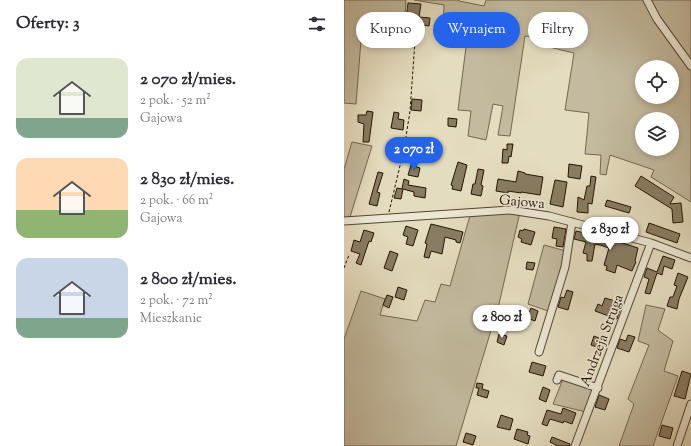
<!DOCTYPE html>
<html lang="pl">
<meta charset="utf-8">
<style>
body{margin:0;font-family:"Sorts Mill Goudy",serif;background:#f7f7f7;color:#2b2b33;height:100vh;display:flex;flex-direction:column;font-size:15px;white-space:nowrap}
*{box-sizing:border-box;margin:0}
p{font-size:13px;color:#7c7c81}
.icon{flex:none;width:22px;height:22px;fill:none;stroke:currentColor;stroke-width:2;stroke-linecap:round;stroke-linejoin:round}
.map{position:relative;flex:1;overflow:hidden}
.panel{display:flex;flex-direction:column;background:#fff;width:344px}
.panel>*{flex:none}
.hud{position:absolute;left:12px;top:12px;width:275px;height:36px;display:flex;gap:8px}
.tools{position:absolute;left:291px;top:60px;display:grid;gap:8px}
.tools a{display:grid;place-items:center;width:44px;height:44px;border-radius:50%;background:#fff;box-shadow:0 2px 6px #0003;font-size:20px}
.price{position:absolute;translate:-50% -34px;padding:0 9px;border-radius:14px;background:#fff;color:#222;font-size:13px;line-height:26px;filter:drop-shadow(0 1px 2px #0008)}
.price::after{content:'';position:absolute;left:50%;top:24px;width:12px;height:9px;margin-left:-6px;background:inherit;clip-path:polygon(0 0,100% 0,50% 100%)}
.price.on{background:#2563eb;color:#fff}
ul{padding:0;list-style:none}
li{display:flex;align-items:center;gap:12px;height:100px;padding:0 16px}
li span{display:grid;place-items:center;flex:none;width:112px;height:80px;border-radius:12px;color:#555}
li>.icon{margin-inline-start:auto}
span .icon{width:48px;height:48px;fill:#fffc;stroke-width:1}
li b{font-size:17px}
h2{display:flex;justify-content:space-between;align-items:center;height:48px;padding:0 16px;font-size:17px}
.chip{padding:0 14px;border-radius:18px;background:#fff;box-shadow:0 2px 6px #0003;font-size:14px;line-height:36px}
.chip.on{background:#2563eb;color:#fff}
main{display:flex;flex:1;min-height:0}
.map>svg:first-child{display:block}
</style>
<main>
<section class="panel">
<h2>Oferty: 3<svg class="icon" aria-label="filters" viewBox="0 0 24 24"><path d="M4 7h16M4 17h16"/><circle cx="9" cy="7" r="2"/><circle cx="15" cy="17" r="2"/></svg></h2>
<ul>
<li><span style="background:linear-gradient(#dfe7d0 75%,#7fa58c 0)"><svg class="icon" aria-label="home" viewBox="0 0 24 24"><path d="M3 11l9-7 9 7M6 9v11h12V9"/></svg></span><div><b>2 070 zł/mies.</b><p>2 pok. · 52 m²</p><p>Gajowa</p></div></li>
<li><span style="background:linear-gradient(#ffd9b3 65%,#8fb573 0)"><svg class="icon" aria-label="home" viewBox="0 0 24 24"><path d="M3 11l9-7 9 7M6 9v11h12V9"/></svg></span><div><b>2 830 zł/mies.</b><p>2 pok. · 66 m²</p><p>Gajowa</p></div></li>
<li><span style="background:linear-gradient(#c9d6e8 75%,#7fa58c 0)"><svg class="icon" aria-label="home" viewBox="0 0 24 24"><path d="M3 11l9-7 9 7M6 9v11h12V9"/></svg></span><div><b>2 800 zł/mies.</b><p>2 pok. · 72 m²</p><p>Mieszkanie</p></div></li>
</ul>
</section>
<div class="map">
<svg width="347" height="446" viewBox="0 0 347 446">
<rect width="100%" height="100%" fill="#e4dcbf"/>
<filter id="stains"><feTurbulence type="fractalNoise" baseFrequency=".005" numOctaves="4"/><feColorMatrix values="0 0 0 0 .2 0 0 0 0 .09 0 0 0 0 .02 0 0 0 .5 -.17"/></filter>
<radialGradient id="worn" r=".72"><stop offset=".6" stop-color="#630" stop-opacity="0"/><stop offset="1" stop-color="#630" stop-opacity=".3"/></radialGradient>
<path fill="#c3ba9f" stroke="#746650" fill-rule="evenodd" d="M0 0H62L59 44 17 40 12 104 0 103Z
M70 0H115V1L140 6 142 0H347V202L307 177 310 170 266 155 262 175 256 174 257 155 241 154 245 113 221 110 230 53 205 47 206 39 181 36 166 136 154 135 159 106 149 104 142 140 124 136 127 111 114 110 123 39 99 36 100 5ZM298 67H328V97H298ZM298 119H328V149H298Z
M8 142 28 146 6 217 0 218V169Z
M127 212H176L155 304 112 446H0V339L17 291 41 299 36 315 73 321 81 300 91 302 97 284 106 286Z
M200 245 222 251 219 267 204 311 184 304Z
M302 305 321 309 314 330 329 341 320 371 334 376 309 446H275L290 404 284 399 305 345 294 341Z
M219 379 250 389 242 412 209 404Z"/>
<path fill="#887c63" stroke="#241300" d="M64 3 77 4 75 17 86 18 85 26 73 24V20H62Z
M68 99 78 100 77 111 67 110Z
M23 111 29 112 25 142H19L20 124 14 122V115H22Z
M50 112 55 113 54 119 60 120 59 130 47 128Z
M104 118 113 119 112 127 104 126Z
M163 144H169L167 157 165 156 164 163H158L159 149 163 150Z
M114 162 123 165 117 191 108 189 109 186 107 185Z
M225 164 238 166 236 179 224 177Z
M67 165 76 168 74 177 64 175Z
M134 169 140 170 137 185 139 186 137 196 127 194 129 184H131Z
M174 171 181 173V174L199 177 196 195 177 192V193L164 191V193L152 191 154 179 172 182Z
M34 172 39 173 33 192 36 193 33 206 25 204Z
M247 176 252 177 248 204 244 203V213L233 212 234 197 240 200 243 186H246Z
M297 176 330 197 326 204 337 203 339 222 329 223 328 209 291 186Z
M60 179 65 181 64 185 82 188 81 198 70 196V192L59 189 57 199 50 198 53 188 58 189Z
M211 180 223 182 219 207 206 204Z
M263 200 287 207 285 213 261 206Z
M305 223 336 234 333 243 302 232Z
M87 224 119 232 116 243 112 242V240L101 237 98 254 87 251 85 258 80 257 83 244 81 243Z
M62 226 74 230 69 246 62 244 64 237 59 235Z
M210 227 222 229 219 247 212 246 213 239 208 238Z
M180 229 191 232 187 245 177 242 178 239 174 237 176 230 179 231Z
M20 230 30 233 27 242 25 241 17 265 12 263 16 254 7 251 10 240 16 242Z
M232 231 263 238 294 248 291 261 292 262 288 271 273 265 271 273 262 270 263 266 260 265 265 248 256 245 251 244 248 261H243V254L239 253 242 242 230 239Z
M46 251 54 254 48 271 40 268Z
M319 256 331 260 328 269 320 266 318 275 313 273 306 294 301 293 305 279 300 277 303 268 313 272Z
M183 262 191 263 189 270 182 269Z
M334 273 344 277 335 299 333 309 323 306 326 297H329L333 286 330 285Z
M54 287 63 290 60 300 51 297Z
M223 290 229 292 224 310 214 307 217 297 220 298Z
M43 295 49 297 45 308 39 305Z
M261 298 278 303 273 319 251 311 254 304 258 306Z
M187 308 194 311 191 321 183 318Z
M155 334 163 336 160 345 153 342Z
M284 335 291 337 285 352 273 348 276 339 282 341Z
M250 336 262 341 258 349 247 345Z
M188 362 202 366 199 376 185 372Z
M338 371 347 374 341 399 330 396Z
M133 383 139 384 138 389 145 391 143 398 133 395 135 388H132Z
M199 387 206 390 202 402 195 399Z
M255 395 265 399 261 410 251 407Z
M219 408 232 413 228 424 220 421 219 423 206 419 203 426 198 424 203 410 217 414Z
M157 415 169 419 166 430 153 427Z
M318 425 329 428 326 439 315 436Z
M173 429 184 432 183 435 186 436 184 444 170 439Z
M122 433 132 436 129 445 119 442Z
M208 437 226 444V446H212V445L206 442Z"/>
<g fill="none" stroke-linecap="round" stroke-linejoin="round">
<defs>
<path id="minor" d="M303 0 313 19 347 66
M0 221 166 210 205 216 307 243 347 258
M195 352 221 267 228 222
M213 380 215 375 254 388
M231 446 307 243
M333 446 347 404"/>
</defs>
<use href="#minor" stroke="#544530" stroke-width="9"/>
<path stroke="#241300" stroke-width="1" stroke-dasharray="3 2" stroke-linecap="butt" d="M45 212 60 149 66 111 72 27
M0 268 5 255"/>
<use href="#minor" stroke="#ede8d5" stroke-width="7"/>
</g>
<g text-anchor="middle" stroke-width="3.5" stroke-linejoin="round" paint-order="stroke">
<g font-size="14" fill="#241300" stroke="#ede8d5">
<text transform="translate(178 201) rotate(5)" y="5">Gajowa</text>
<text transform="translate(257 340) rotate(-69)" y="5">Andrzeja Struga</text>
</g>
</g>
<rect width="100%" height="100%" filter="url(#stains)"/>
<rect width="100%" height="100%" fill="url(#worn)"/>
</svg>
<div class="tools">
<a><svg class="icon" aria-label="locate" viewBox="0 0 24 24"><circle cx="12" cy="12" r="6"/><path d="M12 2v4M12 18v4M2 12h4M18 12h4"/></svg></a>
<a><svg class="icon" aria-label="layers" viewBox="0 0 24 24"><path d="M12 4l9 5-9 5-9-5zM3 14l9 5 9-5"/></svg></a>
</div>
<b class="price on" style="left:70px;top:171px">2 070 zł</b>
<b class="price" style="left:266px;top:251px">2 830 zł</b>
<b class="price" style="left:158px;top:339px">2 800 zł</b>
<div class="hud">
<a class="chip">Kupno</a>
<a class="chip on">Wynajem</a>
<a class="chip">Filtry</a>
</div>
</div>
</main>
